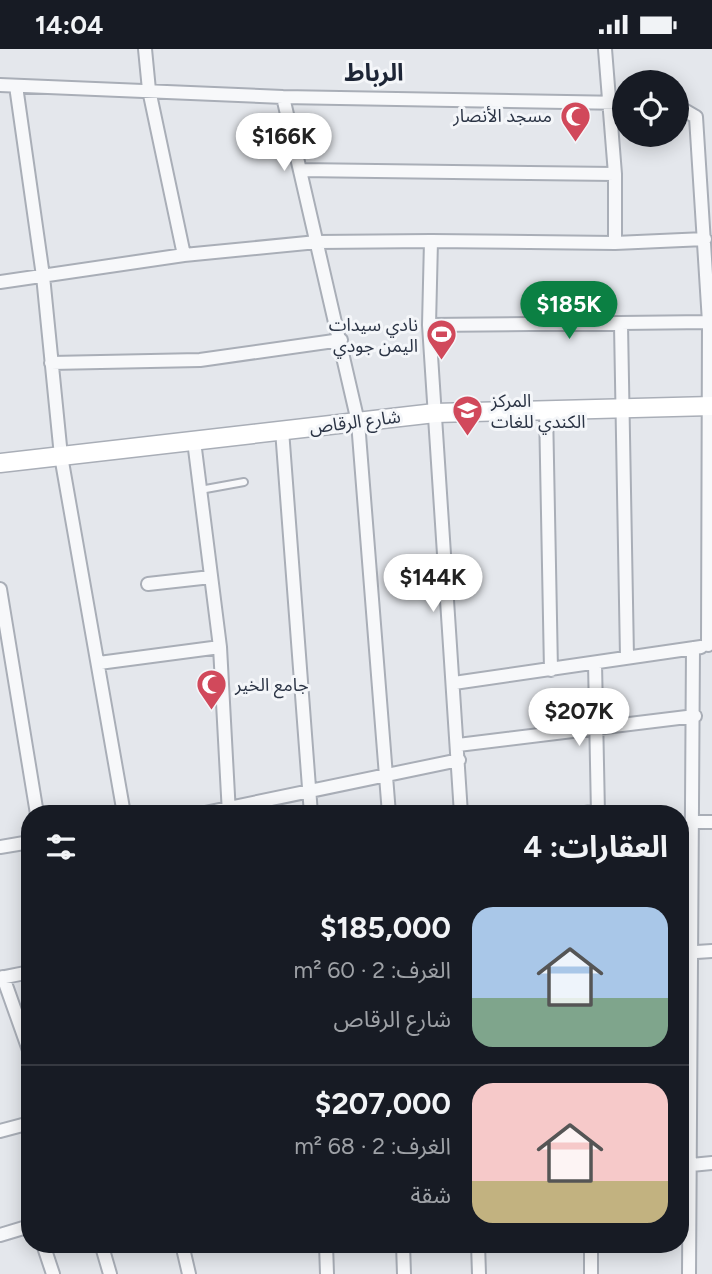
<!DOCTYPE html>
<html lang="ar">
<meta charset="utf-8">
<style>
body{margin:0;font-family:Figtree,"Noto Sans Arabic",sans-serif;background:#20242c;color:#f1f3f6;direction:rtl;height:100vh;display:flex;flex-direction:column;font-size:26px;white-space:nowrap}
*{box-sizing:border-box;margin:0}
p{font-size:23px;color:#9ea1a6}
.icon{flex:none;width:38px;height:38px;fill:none;stroke:currentColor;stroke-width:2;stroke-linecap:round;stroke-linejoin:round}
.map{position:relative;flex:1;overflow:hidden;direction:ltr}
.drawer{position:absolute;left:21px;top:756px;width:668px;height:448px;display:flex;flex-direction:column;background:#171b24;border-radius:28px;box-shadow:0 4px 18px #0003;direction:rtl}
.drawer>*{flex:none}
.controls{position:absolute;left:612px;top:21px;display:grid;gap:14px}
.controls a{display:grid;place-items:center;width:77px;height:77px;border-radius:50%;background:#171b24;box-shadow:0 4px 18px #0003;font-size:35px}
.price{position:absolute;translate:-50% -60px;padding:0 16px;border-radius:24px;background:#fff;color:#222;font-size:23px;line-height:46px;filter:drop-shadow(0 2px 4px #0008)}
.price::after{content:'';position:absolute;left:50%;top:42px;width:21px;height:16px;margin-left:-10px;background:inherit;clip-path:polygon(0 0,100% 0,50% 100%)}
.price.current{background:#0b8043;color:#fff}
ul{padding:0;list-style:none}
li{display:flex;align-items:center;gap:21px;height:175px;padding:0 21px}
li+li{border-top:2px solid #363941}
li span{display:grid;place-items:center;flex:none;width:196px;height:140px;border-radius:21px;color:#555}
li>.icon{margin-inline-start:auto}
span .icon{width:84px;height:84px;fill:#fffc;stroke-width:1}
li b{font-size:30px}
h2{display:flex;justify-content:space-between;align-items:center;height:84px;padding:0 21px;font-size:30px}
.status{display:flex;justify-content:space-between;align-items:center;height:49px;padding:0 35px;background:#171b24;direction:ltr}
.status svg{height:19px;fill:currentColor}
.map>svg:first-child{display:block}
</style>
<div class="status"><b>14:04</b><svg viewBox="0 0 49 12"><path d="M0 12V9h3v3zM5 12V6h3v6zM10 12V3h3v9zM15 12V0h3v12zM26 1h20v11H26zM47 4h2v5h-2z"/></svg></div>
<div class="map">
<svg width="712" height="1225" viewBox="0 0 712 1225">
<rect width="100%" height="100%" fill="#e4e7ec"/>
<g fill="none" stroke-linecap="round" stroke-linejoin="round">
<defs>
<path id="lane" d="M200 441 244 433"/>
<path id="street" d="M145 0 149 41 184 206
M605 0 615 125V194
M0 36 283 48 625 54
M16 37 43 227 61 407 124 765
M283 48 358 373 389 765
M677 57 696 68 709 273 708 596
M300 121 615 125
M0 233 184 206 317 193 431 192
M429 276 709 273
M621 276 627 608
M51 314 200 311 341 291
M546 360 551 621
M282 381 311 765
M194 392 220 598 229 765
M148 535 211 528
M0 540 37 765
M99 614 220 598
M595 614 598 765
M454 634 701 598
M458 696 695 667
M200 765 459 711
M461 765 429 276 431 192 615 194 705 190
M579 765 598 762
M693 773H712
M0 798 30 793
M681 904 712 902
M3 928 30 1004
M0 929 30 923
M0 1082 30 1074
M681 1117 712 1114
M0 1186 30 1177
M43 1195 53 1225
M182 1195 189 1225
M326 1195 327 1225
M403 1195 404 1225
M478 1195 479 1225
M591 1195V1225
M103 1201 110 1225
M689 1225 693 599"/>
<path id="secondary" d="M0 414 435 364 712 357"/>
</defs>
<use href="#lane" stroke="#a9aeb7" stroke-width="10"/>
<use href="#street" stroke="#a9aeb7" stroke-width="16"/>
<use href="#secondary" stroke="#a9aeb7" stroke-width="21"/>
<use href="#lane" stroke="#f7f8fa" stroke-width="6"/>
<use href="#street" stroke="#f7f8fa" stroke-width="12"/>
<use href="#secondary" stroke="#fff" stroke-width="18"/>
</g>
<defs>
<symbol id="mosque-pin" viewBox="-11 -11 22 30"><path d="M0 17L-7.5 6A9.5 9.5 0 1 1 7.5 6Z" fill="#d1495b" stroke="#f4f6f9"/><path d="M3.5-4.9A6 6 0 1 0 3.5 4.9A5 5 0 1 1 3.5-4.9Z" fill="#fff"/></symbol>
<symbol id="stadium-pin" viewBox="-11 -11 22 30"><path d="M0 17L-7.5 6A9.5 9.5 0 1 1 7.5 6Z" fill="#d1495b" stroke="#f4f6f9"/><path d="M0-5a6.5 5 0 1 0 0 10a6.5 5 0 1 0 0-10ZM-3.5-1.8h7v3.6h-7Z" fill="#fff"/></symbol>
<symbol id="university-pin" viewBox="-11 -11 22 30"><path d="M0 17L-7.5 6A9.5 9.5 0 1 1 7.5 6Z" fill="#d1495b" stroke="#f4f6f9"/><path d="M0-5L7-2L0 1L-7-2ZM-4 1L0 2.5L4 1V4Q0 6-4 4Z" fill="#fff"/></symbol>
</defs>
<g fill-rule="evenodd">
<use href="#mosque-pin" x="558" y="50" width="35" height="47"/>
<use href="#stadium-pin" x="424" y="268" width="35" height="47"/>
<use href="#university-pin" x="450" y="344" width="35" height="47"/>
<use href="#mosque-pin" x="194" y="618" width="35" height="47"/>
</g>
<g text-anchor="middle" stroke-width="6" stroke-linejoin="round" paint-order="stroke">
<g font-size="18" fill="#2b3445" stroke="#f4f6f9" text-anchor="end">
<text x="552" y="73">مسجد الأنصار</text>
<text x="418" y="282">نادي سيدات<tspan x="418" dy="21">اليمن جودي</tspan></text>
<text x="491" y="358" text-anchor="start">المركز<tspan x="491" dy="21">الكندي للغات</tspan></text>
<text x="235" y="642" text-anchor="start">جامع الخير</text>
</g>
<g font-size="18" fill="#2b3445" stroke="#f4f6f9">
<text transform="translate(355 373) rotate(-7)" y="6">شارع الرقاص</text>
</g>
<g font-size="24" font-weight="bold" fill="#1d2536" stroke="#f4f6f9">
<text x="374" y="32">الرباط</text>
</g>
</g>
</svg>
<div class="controls">
<a><svg class="icon" aria-label="locate" viewBox="0 0 24 24"><circle cx="12" cy="12" r="6"/><path d="M12 2v4M12 18v4M2 12h4M18 12h4"/></svg></a>
</div>
<b class="price" style="left:284px;top:124px">$166K</b>
<b class="price current" style="left:569px;top:292px">$185K</b>
<b class="price" style="left:433px;top:565px">$144K</b>
<b class="price" style="left:579px;top:699px">$207K</b>
<section class="drawer">
<h2>العقارات: 4<svg class="icon" aria-label="filters" viewBox="0 0 24 24"><path d="M4 7h16M4 17h16"/><circle cx="9" cy="7" r="2"/><circle cx="15" cy="17" r="2"/></svg></h2>
<ul>
<li><span style="background:linear-gradient(#a9c7e8 65%,#7fa58c 0)"><svg class="icon" aria-label="home" viewBox="0 0 24 24"><path d="M3 11l9-7 9 7M6 9v11h12V9"/></svg></span><div><b>$185,000</b><p>الغرف: 2 · 60 m²</p><p>شارع الرقاص</p></div></li>
<li><span style="background:linear-gradient(#f6c9c9 70%,#c2b280 0)"><svg class="icon" aria-label="home" viewBox="0 0 24 24"><path d="M3 11l9-7 9 7M6 9v11h12V9"/></svg></span><div><b>$207,000</b><p>الغرف: 2 · 68 m²</p><p>شقة</p></div></li>
</ul>
</section>
</div>
